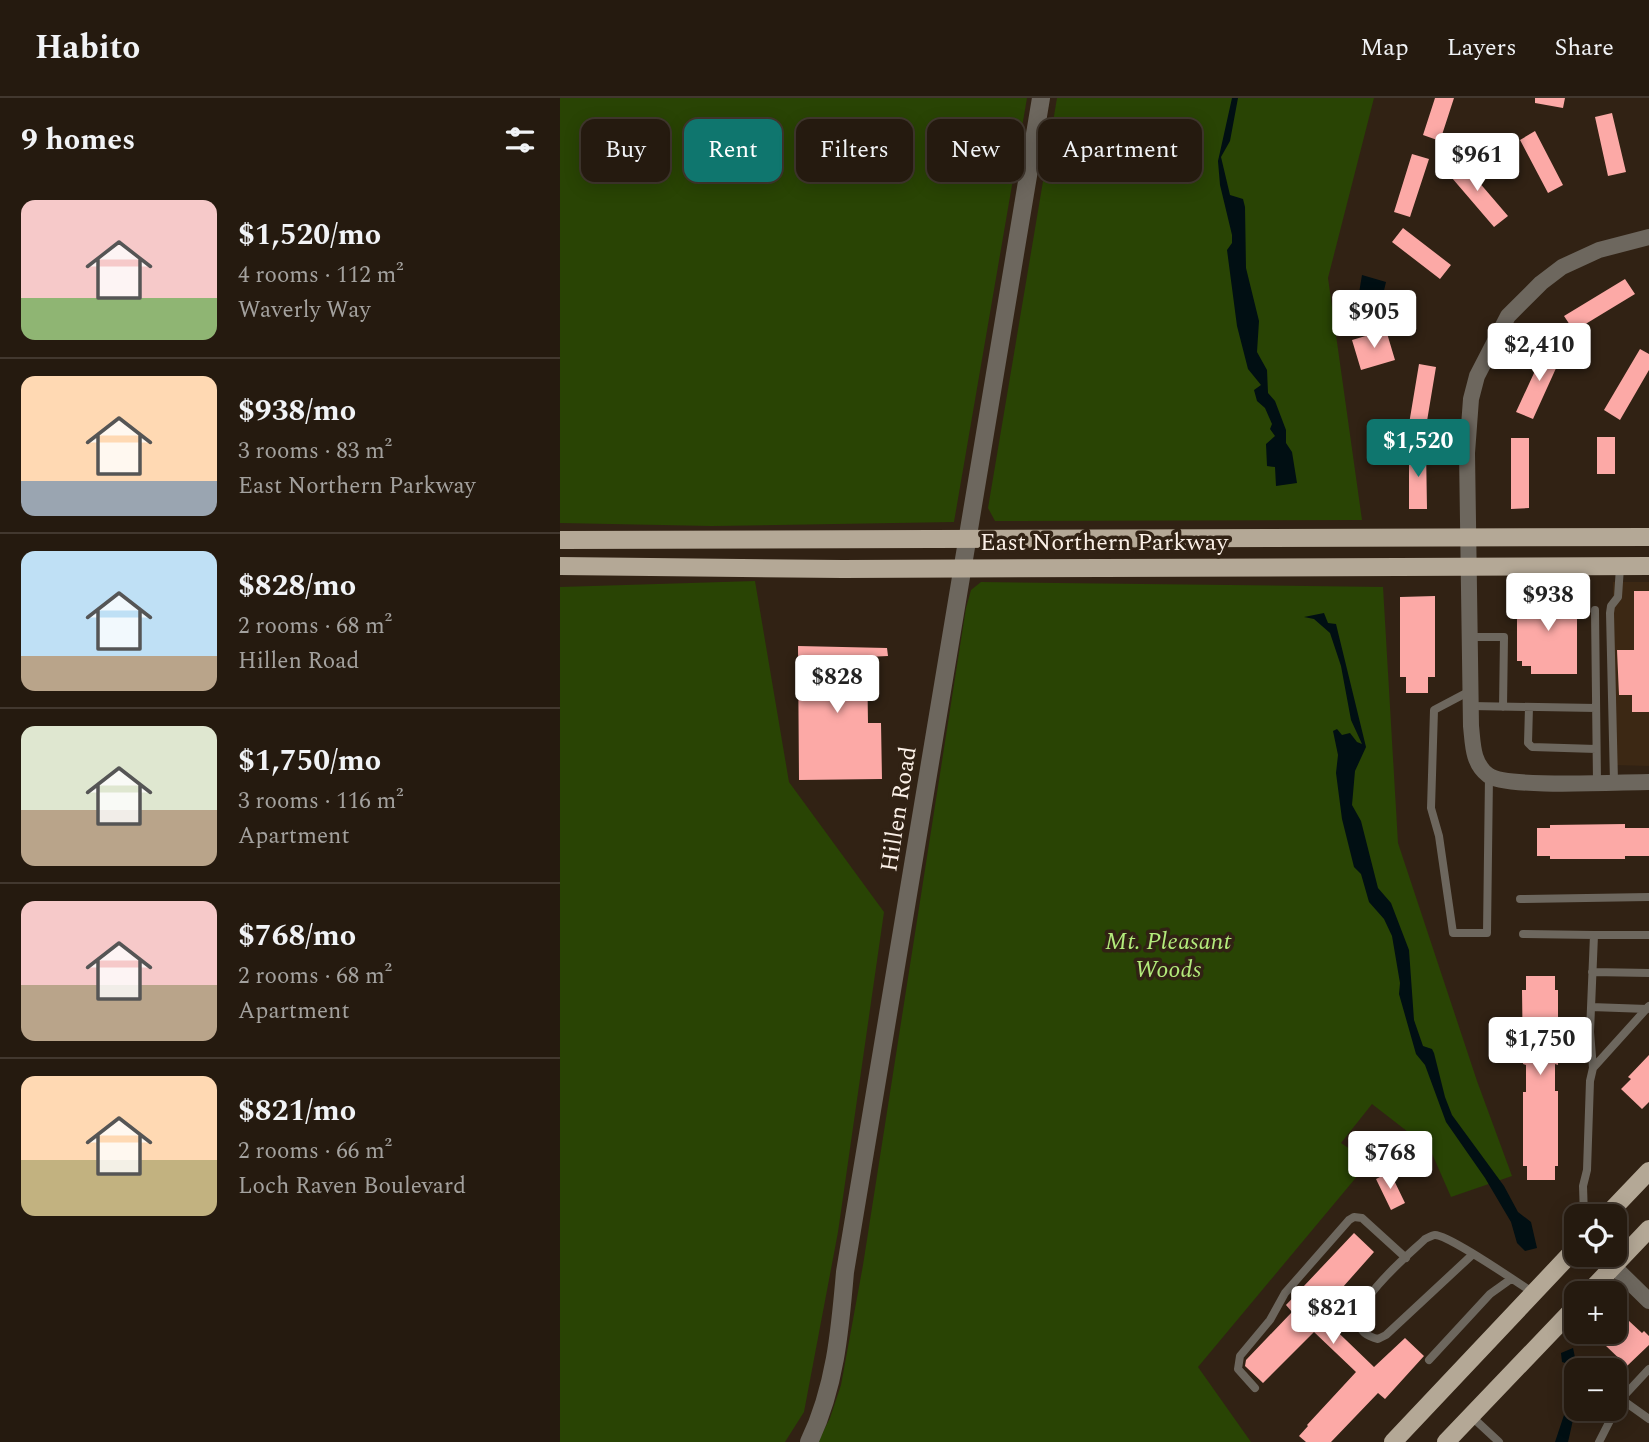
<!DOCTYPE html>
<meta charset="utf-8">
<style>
body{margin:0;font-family:Spectral,serif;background:#2d2318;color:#f1f3f6;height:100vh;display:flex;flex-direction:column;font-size:26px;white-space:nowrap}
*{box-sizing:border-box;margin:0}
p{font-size:23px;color:#a3a19e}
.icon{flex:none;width:38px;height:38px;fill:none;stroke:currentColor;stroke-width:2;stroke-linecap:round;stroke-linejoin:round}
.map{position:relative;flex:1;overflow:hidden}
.sheet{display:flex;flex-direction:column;background:#251a0f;width:560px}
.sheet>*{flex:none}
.top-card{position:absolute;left:21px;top:21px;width:665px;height:63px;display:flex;gap:14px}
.controls{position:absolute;left:1004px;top:1106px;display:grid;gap:14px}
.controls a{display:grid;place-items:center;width:63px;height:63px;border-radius:14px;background:#251a0f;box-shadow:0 4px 18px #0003,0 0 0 2px #42382f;font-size:35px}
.price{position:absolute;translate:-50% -60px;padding:0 16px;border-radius:7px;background:#fff;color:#222;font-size:23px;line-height:46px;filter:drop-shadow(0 2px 4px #0008)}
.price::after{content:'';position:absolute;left:50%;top:42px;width:21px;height:16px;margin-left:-10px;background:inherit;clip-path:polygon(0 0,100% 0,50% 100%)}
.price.current{background:#0f766e;color:#fff}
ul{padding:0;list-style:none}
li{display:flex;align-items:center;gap:21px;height:175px;padding:0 21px}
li+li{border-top:2px solid #42382f}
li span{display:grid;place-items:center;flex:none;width:196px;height:140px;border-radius:14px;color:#555}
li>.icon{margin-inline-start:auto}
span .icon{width:84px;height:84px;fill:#fffc;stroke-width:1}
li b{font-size:30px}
h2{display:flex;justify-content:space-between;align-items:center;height:84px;padding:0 21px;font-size:30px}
.chip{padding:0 24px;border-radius:14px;background:#251a0f;box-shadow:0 4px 18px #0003,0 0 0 2px #42382f;font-size:24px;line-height:63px}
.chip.current{background:#0f766e;color:#fff}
header{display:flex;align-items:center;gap:42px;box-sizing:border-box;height:98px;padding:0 35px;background:#251a0f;border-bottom:2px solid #42382f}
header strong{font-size:33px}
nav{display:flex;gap:38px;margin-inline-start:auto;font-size:24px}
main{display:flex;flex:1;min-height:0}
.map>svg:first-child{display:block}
</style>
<header>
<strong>Habito</strong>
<nav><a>Map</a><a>Layers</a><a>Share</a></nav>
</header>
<main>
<section class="sheet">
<h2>9 homes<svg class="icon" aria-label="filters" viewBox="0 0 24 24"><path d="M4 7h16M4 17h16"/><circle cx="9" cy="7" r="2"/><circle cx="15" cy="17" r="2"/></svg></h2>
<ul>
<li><span style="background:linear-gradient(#f6c9c9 70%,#8fb573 0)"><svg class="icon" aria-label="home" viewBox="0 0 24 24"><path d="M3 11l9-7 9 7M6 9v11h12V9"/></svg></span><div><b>$1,520/mo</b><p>4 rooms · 112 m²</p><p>Waverly Way</p></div></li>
<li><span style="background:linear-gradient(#ffd9b3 75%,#9aa5b1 0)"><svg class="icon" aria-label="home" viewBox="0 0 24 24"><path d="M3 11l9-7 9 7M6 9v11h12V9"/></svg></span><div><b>$938/mo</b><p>3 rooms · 83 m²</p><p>East Northern Parkway</p></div></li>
<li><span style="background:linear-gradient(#bfe0f5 75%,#b9a48a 0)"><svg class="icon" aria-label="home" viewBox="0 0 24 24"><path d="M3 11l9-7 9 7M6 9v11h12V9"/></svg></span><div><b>$828/mo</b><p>2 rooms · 68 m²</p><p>Hillen Road</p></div></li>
<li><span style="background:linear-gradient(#dfe7d0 60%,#b9a48a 0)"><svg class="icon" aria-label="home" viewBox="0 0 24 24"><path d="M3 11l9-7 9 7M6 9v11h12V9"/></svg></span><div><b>$1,750/mo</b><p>3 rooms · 116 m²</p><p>Apartment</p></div></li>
<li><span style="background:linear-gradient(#f6c9c9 60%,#b9a48a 0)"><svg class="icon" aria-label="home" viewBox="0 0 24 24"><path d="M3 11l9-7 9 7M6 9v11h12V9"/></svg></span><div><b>$768/mo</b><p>2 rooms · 68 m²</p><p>Apartment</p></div></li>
<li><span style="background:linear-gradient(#ffd9b3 60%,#c2b280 0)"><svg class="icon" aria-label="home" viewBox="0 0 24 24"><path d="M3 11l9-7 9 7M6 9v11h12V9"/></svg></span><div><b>$821/mo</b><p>2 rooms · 66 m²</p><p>Loch Raven Boulevard</p></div></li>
</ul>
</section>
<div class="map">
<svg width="1089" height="1344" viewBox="0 0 1089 1344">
<rect width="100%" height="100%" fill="#312214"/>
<path fill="#3c2814" d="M1053 484H1089V668L1053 667Z"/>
<path fill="#294404" d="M0 0H467L394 424 152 428 0 425Z
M497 0H814L768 180 802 422 435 423 428 410Z
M195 483 229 684 324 814 278 1134 244 1314 225 1344H0V489Z
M421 484 823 489 838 745 917 983 952 1078 891 1099 870 1051 812 1006 781 1045 809 1064 638 1269 691 1344H258L270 1320 281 1287 303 1167 406 510 411 492Z"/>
<path fill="#010f13" d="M672 0H678L670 43 661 59 670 97 683 101 685 109 686 170 699 223 697 254 707 272 708 295 715 303 726 332V345L732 354 737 385 716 388 715 369 707 368 706 346 715 338 710 331 712 326 705 310 697 303 694 292 701 287 688 271 677 228 667 152 672 145V137L660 87 658 63Z
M802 177 826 184 818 218 796 213Z
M764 515 768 525 776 526 806 649 795 673 792 707 801 723 818 790 831 805 849 852 854 922 863 948 872 951 874 955 885 999 892 1017 944 1088 958 1114 971 1124 977 1150 965 1153 957 1145 951 1124 925 1080 886 1024 865 967 856 956 839 896 840 885 832 838 824 821 809 804 801 776 794 769 782 721 776 675 778 657 773 633 777 631 782 637 790 635 797 644 802 646 791 622 781 568 770 535 754 521 744 519Z
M1013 1250C1021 1282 1016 1311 1008 1344H995L1014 1287 1011 1267 1002 1264 1001 1255Z"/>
<path fill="#fca9a6" d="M875 0H894L880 43 863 37Z
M975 0H1005L1003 10 975 5Z
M1052 15 1066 74 1048 78 1035 19Z
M975 33 1003 87 988 95 960 42Z
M852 56 869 61 850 119 834 114Z
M900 62 948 118 934 129 886 73Z
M843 130 891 167 880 181 832 144Z
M1065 181 1075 196 1014 233 1004 218Z
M826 232 835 262 801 272 792 242Z
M986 249 1002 257 973 321 956 314Z
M1080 251 1089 256V272L1060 322 1044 312Z
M859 266 876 269 866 329 849 326Z
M1037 339H1055V376H1037Z
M951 340H969V410L951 411Z
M849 350H866L867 411H849Z
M1074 493H1089V614H1072V597H1059L1057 552H1074Z
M957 496H1017V576H971V568H962V563H957Z
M875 498V579H868V595H846V579H840V499Z
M238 548 327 550 328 558 307 559 308 625H321L322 681 239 682Z
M1065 726V730H1089V758H1065V761H990V758H977V730H990V727Z
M966 878H995V892H998V967L995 966V993H998V1068H995V1082H967V1068H963V994H966V967L963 966 962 892H966Z
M1089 957V1004L1082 1011 1061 991 1071 981 1068 979Z
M830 1074 845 1105 831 1112 816 1081Z
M794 1135 814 1154 759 1216 814 1269 845 1240 864 1258 825 1301 818 1295 771 1344H746L739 1338 748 1328 747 1327 796 1274 754 1234 703 1285 685 1268 686 1262 732 1214 726 1207Z
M1055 1210 1082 1235 1084 1233 1089 1238V1247L1067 1268 1045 1247 1051 1240 1044 1234H1055Z"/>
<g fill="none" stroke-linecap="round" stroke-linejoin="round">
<path stroke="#6d675e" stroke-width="8" d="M1035 512 1037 684
M911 539H944L943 609
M910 593 874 612 871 710 879 738 893 835H927L929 678
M911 608 1036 610
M969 609 968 645 972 649 1036 651
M1054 684 1050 515 1051 508 1058 499 1060 469
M960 801 1089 799
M963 836 1034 837
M1032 874 1089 875
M1031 909 1087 911
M1033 970 1030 934 1034 837H1089
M1024 1118 1023 1088 1027 1072 1030 983 1033 970 1089 908
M912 1157 826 1237 818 1241C761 1227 848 1158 865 1141 867 1140 873 1137 875 1137 889 1137 958 1185 974 1195
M869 1262 930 1196 951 1181
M695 1290 678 1271 680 1258 710 1222 725 1195 789 1122 794 1119 802 1120 846 1160
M1061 1301 1089 1321
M911 1318 939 1344
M1039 1344 1061 1301 1089 1271"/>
<path stroke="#6d675e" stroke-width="16" d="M1089 139 1039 152 1002 169 981 185 948 218 917 278 911 301 907 355 911 628C913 645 912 665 928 677 946 691 1060 684 1089 684
M1042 1157 1089 1203"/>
<path stroke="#6d675e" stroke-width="18" d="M249 1344C275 1290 280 1233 285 1174L481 0"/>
<path stroke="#b4a896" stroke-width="18" d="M0 442 1089 439
M0 468 283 471 1089 468
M1046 1118 1089 1073
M1028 1195 1089 1131
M833 1344 1017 1149
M886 1344 1017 1207"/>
</g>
<g text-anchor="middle" stroke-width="7" stroke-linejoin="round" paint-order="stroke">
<g font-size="24" fill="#faefe6" stroke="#312214">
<text x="544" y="452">East Northern Parkway</text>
<text transform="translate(338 711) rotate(-81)" y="8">Hillen Road</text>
</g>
<g font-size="24" font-style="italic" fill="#b3eb7b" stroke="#312214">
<text x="608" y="851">Mt. Pleasant<tspan x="608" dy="28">Woods</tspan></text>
</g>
</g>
</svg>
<div class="controls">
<a><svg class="icon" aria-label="locate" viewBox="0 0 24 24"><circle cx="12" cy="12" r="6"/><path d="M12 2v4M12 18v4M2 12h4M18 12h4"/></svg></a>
<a>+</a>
<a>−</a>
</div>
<b class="price" style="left:917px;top:95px">$961</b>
<b class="price" style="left:814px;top:252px">$905</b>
<b class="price" style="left:979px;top:285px">$2,410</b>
<b class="price current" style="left:858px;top:381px">$1,520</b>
<b class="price" style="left:988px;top:535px">$938</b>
<b class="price" style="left:277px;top:617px">$828</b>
<b class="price" style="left:980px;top:979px">$1,750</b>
<b class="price" style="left:830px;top:1093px">$768</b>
<b class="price" style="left:773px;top:1248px">$821</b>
<div class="top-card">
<a class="chip">Buy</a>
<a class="chip current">Rent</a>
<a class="chip">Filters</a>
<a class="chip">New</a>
<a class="chip">Apartment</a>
</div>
</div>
</main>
